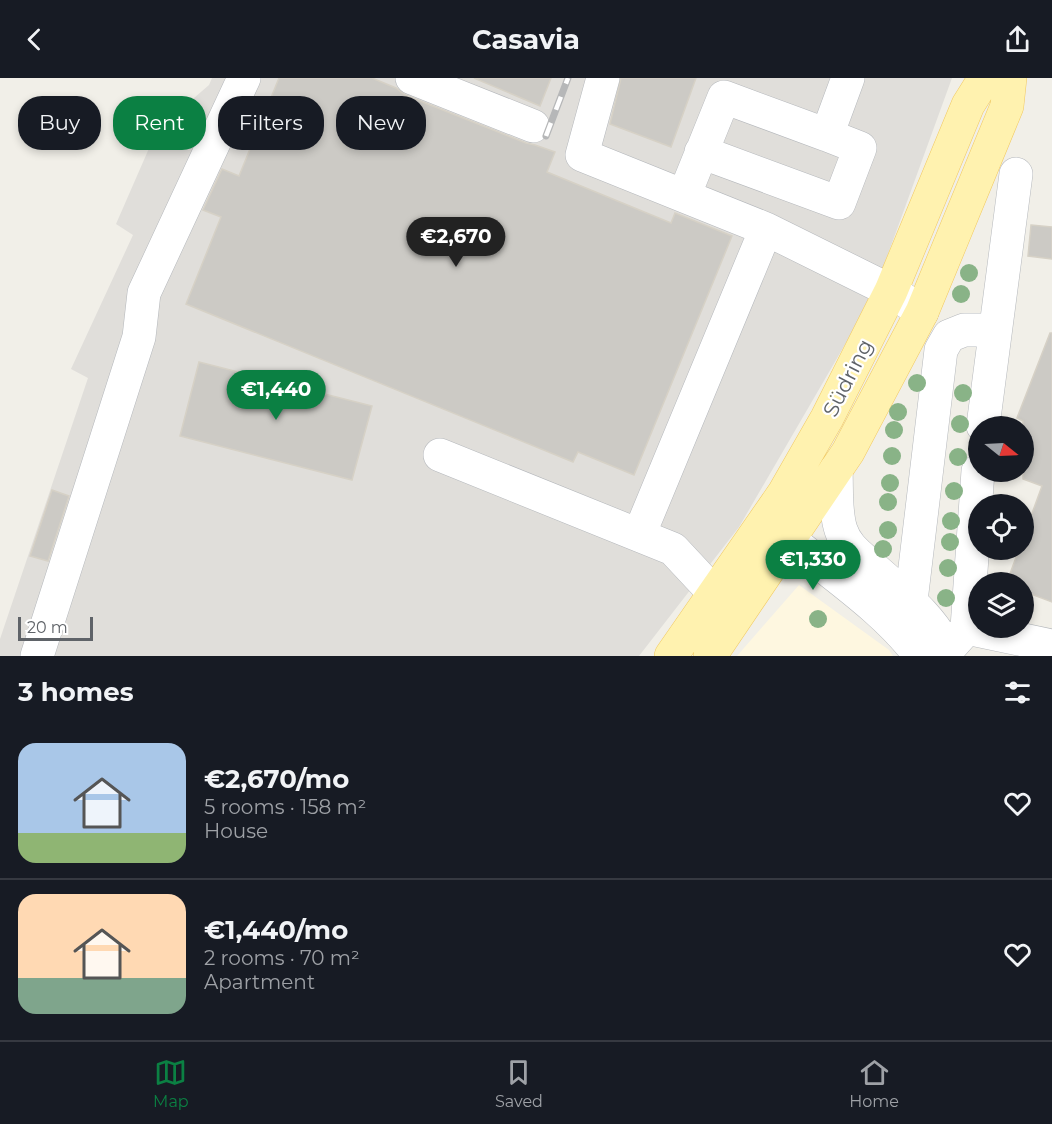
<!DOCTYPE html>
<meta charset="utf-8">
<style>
body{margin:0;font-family:Montserrat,sans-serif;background:#20242c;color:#f1f3f6;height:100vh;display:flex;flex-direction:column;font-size:22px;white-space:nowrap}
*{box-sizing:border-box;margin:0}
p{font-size:20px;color:#9ea1a6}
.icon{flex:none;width:33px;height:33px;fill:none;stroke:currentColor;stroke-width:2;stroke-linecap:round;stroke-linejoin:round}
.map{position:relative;height:578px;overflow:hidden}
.details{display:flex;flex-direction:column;background:#171b24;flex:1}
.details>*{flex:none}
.hud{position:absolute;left:18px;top:18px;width:600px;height:54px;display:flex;gap:12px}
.needle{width:39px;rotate:108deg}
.tools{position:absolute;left:968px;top:338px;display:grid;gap:12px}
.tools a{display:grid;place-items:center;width:66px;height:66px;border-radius:50%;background:#171b24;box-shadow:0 3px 9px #0003;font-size:30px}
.scale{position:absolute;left:18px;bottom:15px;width:75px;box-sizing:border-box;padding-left:6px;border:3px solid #5f6368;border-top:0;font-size:16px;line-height:21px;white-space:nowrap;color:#5f6368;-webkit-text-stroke:4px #fff;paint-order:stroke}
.price{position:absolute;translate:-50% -51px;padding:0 14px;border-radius:21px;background:#0b8043;color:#fff;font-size:20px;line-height:39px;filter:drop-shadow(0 2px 3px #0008)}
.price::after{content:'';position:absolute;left:50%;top:36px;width:18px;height:14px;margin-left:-9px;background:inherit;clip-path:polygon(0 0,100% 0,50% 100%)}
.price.current{background:#222;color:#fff}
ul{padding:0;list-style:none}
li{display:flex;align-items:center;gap:18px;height:150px;padding:0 18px}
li+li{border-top:2px solid #363941}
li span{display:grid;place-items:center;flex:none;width:168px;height:120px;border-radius:18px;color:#555}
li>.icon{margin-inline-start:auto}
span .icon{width:72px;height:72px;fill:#fffc;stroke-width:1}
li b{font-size:26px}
h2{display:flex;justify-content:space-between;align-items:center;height:72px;padding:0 18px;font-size:26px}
.chip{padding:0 21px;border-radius:24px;background:#171b24;box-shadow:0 3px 9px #0003;font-size:21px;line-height:54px}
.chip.current{background:#0b8043;color:#fff}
header{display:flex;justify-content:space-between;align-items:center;height:78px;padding:0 18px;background:#171b24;font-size:27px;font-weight:700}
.tab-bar{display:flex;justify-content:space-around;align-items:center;height:84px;border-top:2px solid #363941;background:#171b24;font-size:16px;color:#9ea1a6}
.tab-bar a{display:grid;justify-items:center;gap:3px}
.tab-bar .current{color:#0b8043}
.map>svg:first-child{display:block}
</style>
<header><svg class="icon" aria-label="back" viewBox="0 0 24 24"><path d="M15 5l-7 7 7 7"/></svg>Casavia<svg class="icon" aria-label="share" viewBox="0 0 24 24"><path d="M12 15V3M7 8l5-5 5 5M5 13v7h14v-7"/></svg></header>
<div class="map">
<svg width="1052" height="578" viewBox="0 0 1052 578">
<rect width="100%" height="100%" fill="#f1efe8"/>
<path fill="#fef7e0" d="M799 507 889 572 893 578H737Z"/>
<path fill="#e0deda" d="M212 0H952L872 220 739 449 639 578H0V561L88 300 71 291 133 157 116 146 157 52 209 7Z"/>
<path fill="#cccac5" stroke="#d6d1c6" stroke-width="1.5" d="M279 0H372L396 10 405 17 526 65 535 67 555 74 547 94 671 145 675 135 732 158 634 397 578 374 573 384 186 226 221 139 203 132 222 91 239 98Z
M474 0H551L540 28Z
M621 0H696L671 69 610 46Z
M1031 147 1052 149V181L1028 178Z
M1050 255H1052V524L1023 513V504H1007L1019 471H1023V460L1042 408 1023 401V343L1017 340Z
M199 284 372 328 352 402 180 358Z
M52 412 69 418 48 483 30 478Z"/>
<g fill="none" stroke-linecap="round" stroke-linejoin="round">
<defs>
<path id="minor" d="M412 0 533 48
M603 0 582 77 766 151 891 213 922 234
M701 74 839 125 860 70 827 57
M684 118 724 19 827 57 848 0
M983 348 1016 96
M440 377 673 471 715 516
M836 392C837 411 835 434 841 452 846 468 859 477 870 487 891 506 946 550 947 578
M786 432 789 461C833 497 887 533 920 578
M639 457 766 151
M911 523 941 272 949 258 964 252H994
M967 550 1052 568
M37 578 139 259 144 215 244 0
M942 578 967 550 978 393"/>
<path id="major" d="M671 578 784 415 827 340 891 213 968 27 985 0
M710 578 848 374 922 234 1007 28 1010 0"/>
</defs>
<use href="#minor" stroke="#b5b8bc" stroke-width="34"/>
<use href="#major" stroke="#f2c960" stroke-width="34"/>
<use href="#minor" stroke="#fff" stroke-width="33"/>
<use href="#major" stroke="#fff2af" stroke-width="33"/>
<defs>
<path id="rail" d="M546 58 568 0"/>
</defs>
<use href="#rail" stroke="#b6b7b8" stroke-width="7"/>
<use href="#rail" stroke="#fff" stroke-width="4.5" stroke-dasharray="14" stroke-linecap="butt"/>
</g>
<g fill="#89b387">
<circle cx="969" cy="195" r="9"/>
<circle cx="961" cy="216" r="9"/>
<circle cx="917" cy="305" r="9"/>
<circle cx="963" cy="315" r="9"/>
<circle cx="898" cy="334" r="9"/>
<circle cx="960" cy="346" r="9"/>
<circle cx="894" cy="352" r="9"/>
<circle cx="892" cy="378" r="9"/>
<circle cx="958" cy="379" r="9"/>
<circle cx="890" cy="405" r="9"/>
<circle cx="954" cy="413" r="9"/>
<circle cx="888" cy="424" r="9"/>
<circle cx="951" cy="443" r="9"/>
<circle cx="888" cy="452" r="9"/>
<circle cx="950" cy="464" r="9"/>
<circle cx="883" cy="471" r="9"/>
<circle cx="948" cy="490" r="9"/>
<circle cx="946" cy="520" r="9"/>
<circle cx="818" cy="541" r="9"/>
</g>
<g text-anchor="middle" stroke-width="4.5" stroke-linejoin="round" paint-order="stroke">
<g font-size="21" fill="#5f6368" stroke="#fff">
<text transform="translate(848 300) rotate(-63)" y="7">Südring</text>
</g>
</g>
</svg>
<div class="tools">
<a><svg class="needle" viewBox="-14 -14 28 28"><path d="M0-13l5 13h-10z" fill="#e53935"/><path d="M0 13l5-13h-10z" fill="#9ea1a6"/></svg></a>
<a><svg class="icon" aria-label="locate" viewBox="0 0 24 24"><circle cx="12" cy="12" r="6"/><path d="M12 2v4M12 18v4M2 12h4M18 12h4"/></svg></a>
<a><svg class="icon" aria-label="layers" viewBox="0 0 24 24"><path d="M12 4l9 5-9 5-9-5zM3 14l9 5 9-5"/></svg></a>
</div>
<div class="scale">20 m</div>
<b class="price current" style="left:456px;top:190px">€2,670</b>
<b class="price" style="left:276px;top:343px">€1,440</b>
<b class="price" style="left:813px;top:513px">€1,330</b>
<div class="hud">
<a class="chip">Buy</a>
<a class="chip current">Rent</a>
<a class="chip">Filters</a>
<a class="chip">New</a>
</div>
</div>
<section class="details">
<h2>3 homes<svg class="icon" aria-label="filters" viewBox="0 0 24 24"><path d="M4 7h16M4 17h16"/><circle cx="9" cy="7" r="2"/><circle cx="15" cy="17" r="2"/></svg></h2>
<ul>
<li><span style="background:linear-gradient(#a9c7e8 75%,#8fb573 0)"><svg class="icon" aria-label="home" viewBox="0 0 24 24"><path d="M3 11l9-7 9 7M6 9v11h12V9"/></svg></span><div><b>€2,670/mo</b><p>5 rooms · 158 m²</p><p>House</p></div><svg class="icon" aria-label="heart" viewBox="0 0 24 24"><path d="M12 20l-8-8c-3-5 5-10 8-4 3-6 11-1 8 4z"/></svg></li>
<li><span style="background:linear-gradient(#ffd9b3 70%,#7fa58c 0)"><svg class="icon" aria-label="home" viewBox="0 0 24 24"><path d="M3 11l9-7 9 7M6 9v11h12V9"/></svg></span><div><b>€1,440/mo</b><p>2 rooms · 70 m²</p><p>Apartment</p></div><svg class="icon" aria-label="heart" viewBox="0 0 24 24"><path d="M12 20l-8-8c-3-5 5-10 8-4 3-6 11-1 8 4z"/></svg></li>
</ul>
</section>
<nav class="tab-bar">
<a class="current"><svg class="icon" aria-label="map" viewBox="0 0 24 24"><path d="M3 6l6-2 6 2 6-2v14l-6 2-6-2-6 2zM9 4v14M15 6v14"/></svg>Map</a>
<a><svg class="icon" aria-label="saved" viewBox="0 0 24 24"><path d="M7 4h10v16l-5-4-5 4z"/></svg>Saved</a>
<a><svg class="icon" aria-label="home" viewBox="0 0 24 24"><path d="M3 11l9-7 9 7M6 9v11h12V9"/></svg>Home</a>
</nav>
